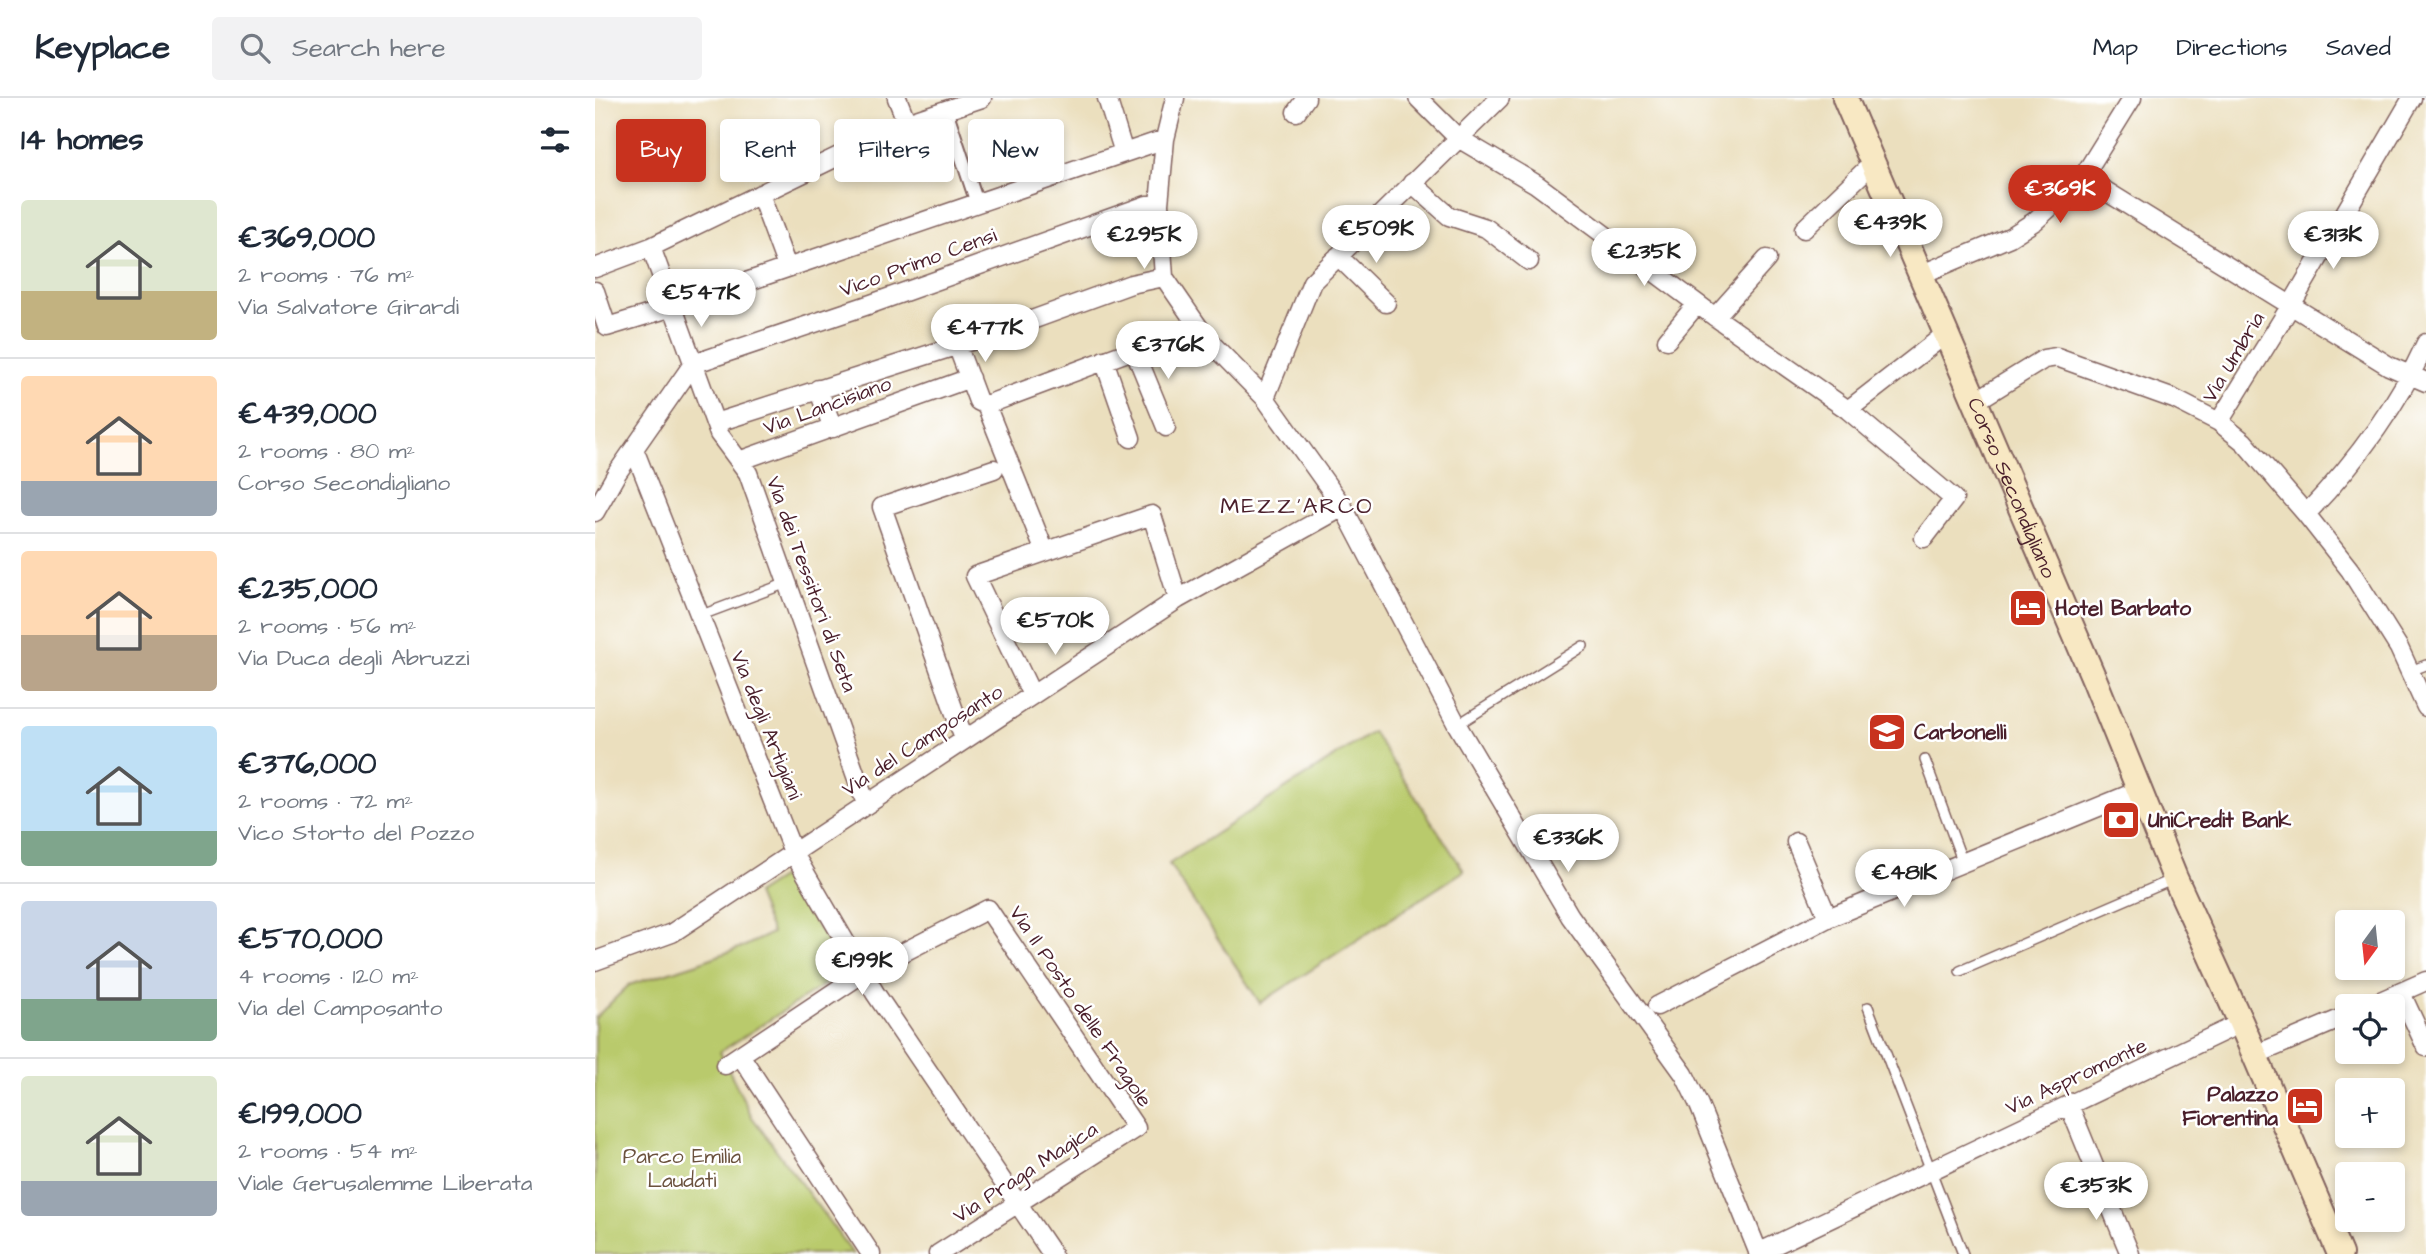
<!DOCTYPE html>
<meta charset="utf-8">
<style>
body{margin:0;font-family:"Architects Daughter",sans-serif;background:#f2f2f3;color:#1f2937;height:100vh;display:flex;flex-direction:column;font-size:26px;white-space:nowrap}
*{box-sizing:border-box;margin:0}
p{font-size:23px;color:#747a83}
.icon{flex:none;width:38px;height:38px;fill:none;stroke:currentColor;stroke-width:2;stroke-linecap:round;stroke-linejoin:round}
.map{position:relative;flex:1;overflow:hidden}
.sheet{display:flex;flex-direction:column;background:#fff;width:595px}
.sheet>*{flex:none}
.top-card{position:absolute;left:21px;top:21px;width:665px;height:63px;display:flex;gap:14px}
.needle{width:46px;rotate:195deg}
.fabs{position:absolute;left:1740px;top:812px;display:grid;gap:14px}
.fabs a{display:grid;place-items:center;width:70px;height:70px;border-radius:7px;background:#fff;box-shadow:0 4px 10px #0003;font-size:35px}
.price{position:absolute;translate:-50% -60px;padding:0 16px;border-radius:24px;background:#fff;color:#222;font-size:23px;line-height:46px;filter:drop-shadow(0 2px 4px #0008)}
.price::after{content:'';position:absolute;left:50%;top:42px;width:21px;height:16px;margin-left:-10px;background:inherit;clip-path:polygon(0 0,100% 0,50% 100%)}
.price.current{background:#c8321e;color:#fff}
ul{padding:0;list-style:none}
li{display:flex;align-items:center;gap:21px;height:175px;padding:0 21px}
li+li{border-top:2px solid #e0e1e3}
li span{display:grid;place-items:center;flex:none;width:196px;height:140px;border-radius:7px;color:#555}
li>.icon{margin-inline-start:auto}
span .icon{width:84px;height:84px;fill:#fffc;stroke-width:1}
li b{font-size:30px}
h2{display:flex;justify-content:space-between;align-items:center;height:84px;padding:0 21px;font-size:30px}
.chip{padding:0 24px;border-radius:7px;background:#fff;box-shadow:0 4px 10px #0003;font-size:24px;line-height:63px}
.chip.current{background:#c8321e;color:#fff}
header{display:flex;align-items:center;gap:42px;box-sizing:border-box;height:98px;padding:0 35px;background:#fff;border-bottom:2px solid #e0e1e3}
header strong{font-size:33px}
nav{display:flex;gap:38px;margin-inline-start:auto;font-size:24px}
.search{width:490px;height:63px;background:#f2f2f3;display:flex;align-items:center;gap:18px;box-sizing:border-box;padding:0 24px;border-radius:7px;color:#747a83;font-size:26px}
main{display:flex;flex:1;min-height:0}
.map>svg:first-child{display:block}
</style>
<header>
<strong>Keyplace</strong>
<div class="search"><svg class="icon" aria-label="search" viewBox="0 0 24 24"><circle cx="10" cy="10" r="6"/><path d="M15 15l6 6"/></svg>Search here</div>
<nav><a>Map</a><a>Directions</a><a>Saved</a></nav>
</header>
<main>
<section class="sheet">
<h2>14 homes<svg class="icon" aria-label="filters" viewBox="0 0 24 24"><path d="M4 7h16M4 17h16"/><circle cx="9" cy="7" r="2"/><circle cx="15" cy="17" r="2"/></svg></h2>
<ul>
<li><span style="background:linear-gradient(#dfe7d0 65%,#c2b280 0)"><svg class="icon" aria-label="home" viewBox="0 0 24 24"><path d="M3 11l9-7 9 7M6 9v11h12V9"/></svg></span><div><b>€369,000</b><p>2 rooms · 76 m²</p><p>Via Salvatore Girardi</p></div></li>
<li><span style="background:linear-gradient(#ffd9b3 75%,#9aa5b1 0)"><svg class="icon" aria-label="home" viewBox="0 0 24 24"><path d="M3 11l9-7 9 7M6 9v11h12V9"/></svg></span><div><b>€439,000</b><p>2 rooms · 80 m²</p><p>Corso Secondigliano</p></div></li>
<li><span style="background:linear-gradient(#ffd9b3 60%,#b9a48a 0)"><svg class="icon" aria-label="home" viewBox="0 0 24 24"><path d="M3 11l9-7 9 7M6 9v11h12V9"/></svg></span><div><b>€235,000</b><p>2 rooms · 56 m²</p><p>Via Duca degli Abruzzi</p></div></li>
<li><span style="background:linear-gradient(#bfe0f5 75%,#7fa58c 0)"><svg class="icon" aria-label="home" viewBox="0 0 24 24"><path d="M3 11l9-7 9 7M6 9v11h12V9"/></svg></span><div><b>€376,000</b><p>2 rooms · 72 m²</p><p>Vico Storto del Pozzo</p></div></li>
<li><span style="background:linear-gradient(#c9d6e8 70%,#7fa58c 0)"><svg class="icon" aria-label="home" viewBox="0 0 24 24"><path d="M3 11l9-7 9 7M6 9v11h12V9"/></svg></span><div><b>€570,000</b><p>4 rooms · 120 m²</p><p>Via del Camposanto</p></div></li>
<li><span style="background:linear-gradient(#dfe7d0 75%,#9aa5b1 0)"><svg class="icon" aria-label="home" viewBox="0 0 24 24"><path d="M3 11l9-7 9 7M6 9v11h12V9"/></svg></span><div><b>€199,000</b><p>2 rooms · 54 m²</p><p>Viale Gerusalemme Liberata</p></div></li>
</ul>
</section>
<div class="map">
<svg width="1831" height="1156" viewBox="0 0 1831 1156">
<rect width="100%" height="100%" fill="#fff"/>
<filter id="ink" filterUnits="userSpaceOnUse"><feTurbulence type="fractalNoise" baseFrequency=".0143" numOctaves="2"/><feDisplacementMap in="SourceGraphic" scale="14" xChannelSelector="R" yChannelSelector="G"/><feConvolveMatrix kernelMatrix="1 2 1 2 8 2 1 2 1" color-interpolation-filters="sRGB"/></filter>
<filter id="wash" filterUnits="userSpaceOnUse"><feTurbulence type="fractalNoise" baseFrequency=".00686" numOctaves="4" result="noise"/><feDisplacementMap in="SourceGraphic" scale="28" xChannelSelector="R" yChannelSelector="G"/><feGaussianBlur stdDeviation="1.57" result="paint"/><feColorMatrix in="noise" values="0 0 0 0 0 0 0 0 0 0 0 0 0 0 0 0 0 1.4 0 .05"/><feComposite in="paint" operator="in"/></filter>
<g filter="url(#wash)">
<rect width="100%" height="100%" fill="#ebdfbe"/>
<path fill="#b9ca6c" stroke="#82744c" stroke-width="2" d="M778 634 869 773 665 905 574 766Z
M187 779 253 871 125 954 157 1019 258 1156H0V920L34 887 100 866 150 848 177 835 161 796Z"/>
</g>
<g filter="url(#ink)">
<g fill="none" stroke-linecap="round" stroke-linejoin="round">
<defs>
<path id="service" d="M104 518 192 485
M1815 573 1831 567
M862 627 988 548
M1330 662 1368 765
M1365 873 1579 781
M1273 909 1368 1156"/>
<path id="pedestrian" d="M351 12 382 105"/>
<path id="minor" d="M302 0 312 25
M512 0 529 55
M580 0 570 41 564 106 569 179 611 240 670 300 748 409 862 627 975 818 1089 976 1104 1007 1164 1156
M823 0 863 40 941 86 1116 216 1253 312 1359 401 1329 440
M701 14 711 0
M1488 79 1794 268 1831 284
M817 85 854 118 891 130 934 163
M165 96 192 169
M1209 131 1279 64
M56 149 312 25 387 0
M743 158 791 205
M0 170 56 149 124 336 153 375 271 706
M1327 176 1415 139 1440 123 1488 79 1537 0
M0 193 12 229 78 209 570 41
M1120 219 1172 161
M1072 242 1102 206
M362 247 383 303 391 307
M539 251 571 329
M509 262 536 340
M98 266 276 206 552 107 564 106
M223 291 238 330
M670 300 717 184 905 0
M1381 303 1449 261 1462 259 1579 301 1624 324 1649 344 1711 416 1755 472 1804 550 1831 609
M391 307 602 228
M391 307 450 454
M1253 312 1352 235
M1624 324 1695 209 1817 0
M120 325 401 235 536 186 569 179
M39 351 198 754 280 895 457 1156
M144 363 375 280
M0 414 22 375 98 266
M1711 416C1760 365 1802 309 1831 245
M437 597 380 478 557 417 583 501
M369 641 287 409 399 371
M1201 744 1233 820
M0 863 77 835 583 501 748 409
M1806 895 1831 949
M1062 908 1233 820 1545 692
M1774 908 1831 883
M145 957 276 1156
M1660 957 1752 918
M130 967 268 875 393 811 541 1030 343 1156
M1474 1007 1535 1156
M1163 1155 1646 925"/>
<g id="secondary">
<path id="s1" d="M1250 0 1500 583 1580 780 1646 925 1745 1156"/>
</g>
</defs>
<use href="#service" stroke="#82625e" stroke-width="12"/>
<use href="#pedestrian" stroke="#82625e" stroke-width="16"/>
<use href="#minor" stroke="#82625e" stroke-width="21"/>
<use href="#secondary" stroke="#82625e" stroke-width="28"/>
<use href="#service" stroke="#fff" stroke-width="9"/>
<use href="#pedestrian" stroke="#fff" stroke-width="12"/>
<use href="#minor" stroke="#fff" stroke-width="18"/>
<use href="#secondary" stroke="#f8e8c3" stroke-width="24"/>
</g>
</g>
<defs>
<symbol id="hotel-square" viewBox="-11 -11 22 22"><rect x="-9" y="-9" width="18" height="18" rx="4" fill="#c8321e" stroke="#fff"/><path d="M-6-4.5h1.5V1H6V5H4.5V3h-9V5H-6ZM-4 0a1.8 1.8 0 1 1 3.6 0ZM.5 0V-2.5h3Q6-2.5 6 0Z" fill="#fff"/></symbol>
<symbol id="school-square" viewBox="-11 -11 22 22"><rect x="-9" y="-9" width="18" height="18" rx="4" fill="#c8321e" stroke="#fff"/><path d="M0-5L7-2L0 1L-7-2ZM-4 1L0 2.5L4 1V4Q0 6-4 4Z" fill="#fff"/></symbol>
<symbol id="bank-square" viewBox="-11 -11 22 22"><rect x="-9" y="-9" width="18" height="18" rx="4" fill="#c8321e" stroke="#fff"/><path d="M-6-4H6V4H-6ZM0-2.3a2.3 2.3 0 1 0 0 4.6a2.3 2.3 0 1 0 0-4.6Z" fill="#fff"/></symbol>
</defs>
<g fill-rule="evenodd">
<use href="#hotel-square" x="1411" y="488" width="44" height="44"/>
<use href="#school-square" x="1270" y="612" width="44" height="44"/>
<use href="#bank-square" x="1504" y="700" width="44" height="44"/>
<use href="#hotel-square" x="1688" y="986" width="44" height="44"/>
</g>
<g text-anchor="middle" stroke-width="5" stroke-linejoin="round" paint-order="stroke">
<g font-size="21" fill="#4a1f2b" stroke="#fff">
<text transform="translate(323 164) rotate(-20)" y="7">Vico Primo Censi</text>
<text transform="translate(1638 259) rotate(-59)" y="7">Via Umbria</text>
<text transform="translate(232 307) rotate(-20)" y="7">Via Lancisiano</text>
<text dy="7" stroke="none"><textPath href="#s1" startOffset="424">Corso Secondigliano</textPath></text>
<text transform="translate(217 486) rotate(70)" y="7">Via dei Tessitori di Seta</text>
<text transform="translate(172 627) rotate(68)" y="7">Via degli Artigiani</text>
<text transform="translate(327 642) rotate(-33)" y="7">Via del Camposanto</text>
<text transform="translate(486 908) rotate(56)" y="7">Via Il Posto delle Fragole</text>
<text transform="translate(1481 978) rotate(-25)" y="7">Via Aspromonte</text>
<text transform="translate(430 1074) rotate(-33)" y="7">Via Praga Magica</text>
</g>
<g font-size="21" font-weight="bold" fill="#4a1f2b" stroke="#fff" text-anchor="start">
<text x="1460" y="517">Hotel Barbato</text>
<text x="1319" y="641">Carbonelli</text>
<text x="1553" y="729">UniCredit Bank</text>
<text x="1683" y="1003" text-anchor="end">Palazzo<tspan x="1683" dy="24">Fiorentina</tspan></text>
</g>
<g font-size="21" fill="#6b523e" stroke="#fff">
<text x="87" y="1065">Parco Emilia<tspan x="87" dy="24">Laudati</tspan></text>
</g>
<g font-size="23" letter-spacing="2" fill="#4a1f2b" stroke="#fff">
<text x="702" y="415">MEZZ'ARCO</text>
</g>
</g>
</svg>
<div class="fabs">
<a><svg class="needle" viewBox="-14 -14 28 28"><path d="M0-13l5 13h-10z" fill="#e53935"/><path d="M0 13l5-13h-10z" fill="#747a83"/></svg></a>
<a><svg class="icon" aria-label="locate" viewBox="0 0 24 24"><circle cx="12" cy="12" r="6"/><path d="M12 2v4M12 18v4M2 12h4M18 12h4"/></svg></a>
<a>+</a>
<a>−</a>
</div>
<b class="price current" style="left:1465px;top:127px">€369K</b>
<b class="price" style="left:1295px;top:161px">€439K</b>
<b class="price" style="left:781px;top:167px">€509K</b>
<b class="price" style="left:549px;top:173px">€295K</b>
<b class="price" style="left:1738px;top:173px">€313K</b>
<b class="price" style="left:1049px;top:190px">€235K</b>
<b class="price" style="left:106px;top:231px">€547K</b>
<b class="price" style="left:390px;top:266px">€477K</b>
<b class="price" style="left:573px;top:283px">€376K</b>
<b class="price" style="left:460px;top:559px">€570K</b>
<b class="price" style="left:973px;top:776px">€336K</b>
<b class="price" style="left:1309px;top:811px">€481K</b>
<b class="price" style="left:267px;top:899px">€199K</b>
<b class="price" style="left:1501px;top:1124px">€353K</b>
<div class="top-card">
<a class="chip current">Buy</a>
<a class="chip">Rent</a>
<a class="chip">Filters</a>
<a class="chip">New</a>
</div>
</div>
</main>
